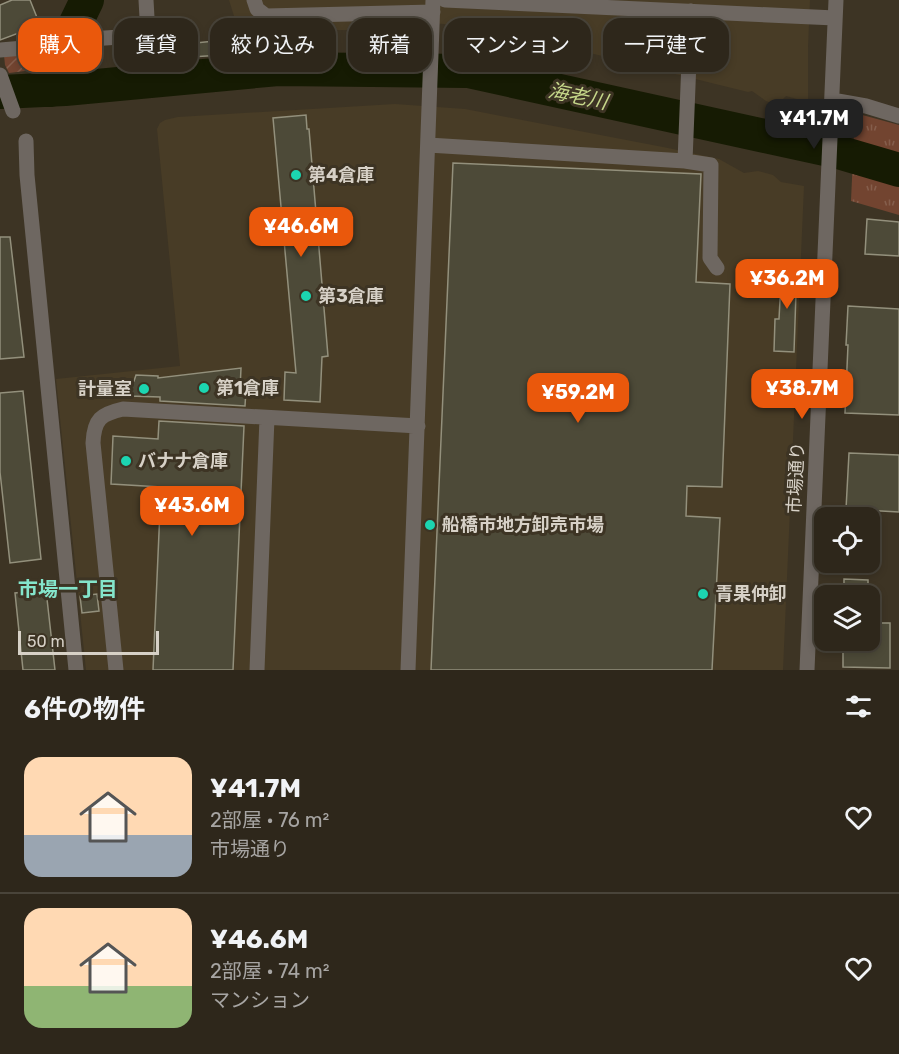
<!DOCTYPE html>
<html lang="ja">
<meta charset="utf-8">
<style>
body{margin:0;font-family:Rubik,"Noto Sans JP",sans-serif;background:#362f24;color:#f1f3f6;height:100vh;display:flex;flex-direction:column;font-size:22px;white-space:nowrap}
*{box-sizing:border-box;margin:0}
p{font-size:20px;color:#a7a5a3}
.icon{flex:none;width:33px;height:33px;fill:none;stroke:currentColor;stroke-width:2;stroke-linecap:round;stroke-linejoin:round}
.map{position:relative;height:670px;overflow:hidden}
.sheet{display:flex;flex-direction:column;background:#2e271b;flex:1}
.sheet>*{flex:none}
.hud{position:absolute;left:18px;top:18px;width:864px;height:54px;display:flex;gap:12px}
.buttons{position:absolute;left:814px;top:507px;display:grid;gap:12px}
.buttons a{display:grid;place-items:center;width:66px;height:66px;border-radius:12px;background:#2e271b;box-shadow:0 3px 9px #0003,0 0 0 2px #49443a;font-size:30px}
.scale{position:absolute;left:18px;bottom:15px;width:141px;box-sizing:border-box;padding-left:6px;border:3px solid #d7d1c7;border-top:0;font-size:16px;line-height:21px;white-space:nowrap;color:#d7d1c7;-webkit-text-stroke:4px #3d3424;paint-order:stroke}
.price{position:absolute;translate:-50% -51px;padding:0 14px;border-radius:12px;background:#ea580c;color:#fff;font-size:20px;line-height:39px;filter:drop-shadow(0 2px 3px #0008)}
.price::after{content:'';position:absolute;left:50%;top:36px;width:18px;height:14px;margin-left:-9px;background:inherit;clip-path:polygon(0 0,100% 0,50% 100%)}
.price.current{background:#222;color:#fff}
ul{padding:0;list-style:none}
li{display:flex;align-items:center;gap:18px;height:150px;padding:0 24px}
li+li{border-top:2px solid #49443a}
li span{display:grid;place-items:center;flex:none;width:168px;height:120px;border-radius:18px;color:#555}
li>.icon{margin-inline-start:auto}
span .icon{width:72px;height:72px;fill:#fffc;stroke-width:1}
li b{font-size:26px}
h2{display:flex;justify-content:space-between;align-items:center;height:72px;padding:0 24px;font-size:26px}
.pill{padding:0 21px;border-radius:18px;background:#2e271b;box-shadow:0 3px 9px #0003,0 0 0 2px #49443a;font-size:21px;line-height:54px}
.pill.current{background:#ea580c;color:#fff}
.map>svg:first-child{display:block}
</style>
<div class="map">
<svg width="899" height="670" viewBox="0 0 899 670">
<defs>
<pattern id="grass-tufts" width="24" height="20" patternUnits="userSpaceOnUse" patternTransform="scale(1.5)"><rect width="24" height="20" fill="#724430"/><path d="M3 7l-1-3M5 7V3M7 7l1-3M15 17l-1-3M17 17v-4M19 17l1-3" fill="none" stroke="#855e4c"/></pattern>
<pattern id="garden-furrows" width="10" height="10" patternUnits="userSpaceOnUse" patternTransform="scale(1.5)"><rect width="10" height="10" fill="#724430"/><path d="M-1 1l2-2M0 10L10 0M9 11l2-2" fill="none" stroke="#855e4c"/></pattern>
</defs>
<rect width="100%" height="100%" fill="#3d3424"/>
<path fill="#483c26" d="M229 0H810L808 47V102L786 96 780 102 774 104 766 101 752 91 748 92 521 36 515 37 510 32 495 35 485 28 412 21H360L355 26 347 30H335L328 28 317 22 309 21 271 30 245 28 238 25 234 16Z
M395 104 465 109 668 148 719 159 744 173 758 171 773 175 781 182 804 186 783 670H86L56 379 180 366 157 129 160 123 165 120 178 117Z"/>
<path fill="url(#grass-tufts)" d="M855 113 899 125V215L851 201Z"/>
<path fill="url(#garden-furrows)" d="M37 52 48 58 44 66 33 70 9 73 5 65 4 55Z"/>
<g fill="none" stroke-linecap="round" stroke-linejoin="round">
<path stroke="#161b03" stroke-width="34" d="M52 90 56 64 87 0
M0 92 65 89 278 69 468 71 838 152 899 170"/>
</g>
<path fill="#4d4a38" stroke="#93907c" stroke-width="1.5" d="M12 0H30L40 25 0 40V5Z
M252 37 254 53 159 59 158 47Z
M306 115 307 129H309L328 356 322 357 320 402 284 400 285 372 296 373 273 118Z
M453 163 701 174 696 282 730 284 722 487 687 486 686 516 720 518 712 670H431Z
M867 219 899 222V256L865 254Z
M0 237H10L24 357 0 359Z
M782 262 797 263 794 352 774 351 775 319H779Z
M848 306 899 309V415L845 413 848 345H846Z
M241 368 240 390H246L245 406 160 401V397L129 396 130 381H134L136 375 158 376V378Z
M23 391 41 559 10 563 0 472V393Z
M159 421 244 426 233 670H153L161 487 111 484 113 436 158 439Z
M849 453 899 455V512L846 509Z
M844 579 868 580V596H844Z
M46 590 55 670H23L15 593Z
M97 594 99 611 82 613 80 596Z
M870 623H890V668L843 667V640H870Z"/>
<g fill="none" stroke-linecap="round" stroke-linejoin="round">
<path stroke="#6e6761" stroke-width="15" d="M254 0 257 9 266 16 433 12
M445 0 835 18
M0 50 47 46 52 49 75 47 91 39 148 35 146 0
M0 75 13 111
M832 100 866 106 899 116
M26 141 27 175 76 670
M428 145 685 161 711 165 710 258 717 268
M685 161 691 11
M116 670 93 443C94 419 101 414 123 409L418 426
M257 670 267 418
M408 670 433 0
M807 670 836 0"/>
</g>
<g fill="#1cd5b1" stroke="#3d3424" stroke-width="2">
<circle cx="296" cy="175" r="6"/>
<circle cx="306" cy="296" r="6"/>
<circle cx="204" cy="388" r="6"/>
<circle cx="144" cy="389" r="6"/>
<circle cx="126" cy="461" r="6"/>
<circle cx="430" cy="525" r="6"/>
<circle cx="703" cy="594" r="6"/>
</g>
<g text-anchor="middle" stroke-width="6" stroke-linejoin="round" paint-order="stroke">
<g font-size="18" font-weight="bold" fill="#d7d1c7" stroke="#3d3424" text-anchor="start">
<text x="308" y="181">第4倉庫</text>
<text x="318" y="302">第3倉庫</text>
<text x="216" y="394">第1倉庫</text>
<text x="132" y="395" text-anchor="end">計量室</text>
<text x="138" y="467">バナナ倉庫</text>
<text x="442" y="531">船橋市地方卸売市場</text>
<text x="715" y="600">青果仲卸</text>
</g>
<g font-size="18" fill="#d7d1c7" stroke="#3d3424">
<text transform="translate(796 478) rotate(-87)" y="6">市場通り</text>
</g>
<g font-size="20" font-style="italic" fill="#c6d78a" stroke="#3d3424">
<text transform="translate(578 96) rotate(12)" y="7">海老川</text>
</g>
<g font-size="20" font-weight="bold" fill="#84e5cb" stroke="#3d3424">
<text x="68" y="596">市場一丁目</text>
</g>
</g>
</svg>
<div class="buttons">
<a><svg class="icon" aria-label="locate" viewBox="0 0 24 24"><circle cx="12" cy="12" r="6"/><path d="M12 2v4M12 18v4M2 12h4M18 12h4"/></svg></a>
<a><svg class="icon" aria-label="layers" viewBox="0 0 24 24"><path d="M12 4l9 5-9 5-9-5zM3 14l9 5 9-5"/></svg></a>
</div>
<div class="scale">50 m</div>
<b class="price current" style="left:814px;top:150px">¥41.7M</b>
<b class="price" style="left:301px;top:258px">¥46.6M</b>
<b class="price" style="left:787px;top:310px">¥36.2M</b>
<b class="price" style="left:802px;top:420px">¥38.7M</b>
<b class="price" style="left:578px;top:424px">¥59.2M</b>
<b class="price" style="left:192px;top:537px">¥43.6M</b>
<div class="hud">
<a class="pill current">購入</a>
<a class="pill">賃貸</a>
<a class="pill">絞り込み</a>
<a class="pill">新着</a>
<a class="pill">マンション</a>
<a class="pill">一戸建て</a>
</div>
</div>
<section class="sheet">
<h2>6件の物件<svg class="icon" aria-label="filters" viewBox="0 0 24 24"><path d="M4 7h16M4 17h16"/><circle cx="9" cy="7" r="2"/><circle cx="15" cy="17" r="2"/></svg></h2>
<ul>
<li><span style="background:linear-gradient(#ffd9b3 65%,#9aa5b1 0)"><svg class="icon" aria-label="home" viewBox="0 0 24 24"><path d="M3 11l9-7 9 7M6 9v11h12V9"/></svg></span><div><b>¥41.7M</b><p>2部屋 · 76 m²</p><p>市場通り</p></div><svg class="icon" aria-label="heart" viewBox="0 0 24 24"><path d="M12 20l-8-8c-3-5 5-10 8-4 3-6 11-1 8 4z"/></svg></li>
<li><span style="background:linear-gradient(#ffd9b3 65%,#8fb573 0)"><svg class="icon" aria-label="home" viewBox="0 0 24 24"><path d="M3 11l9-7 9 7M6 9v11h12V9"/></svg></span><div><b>¥46.6M</b><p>2部屋 · 74 m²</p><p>マンション</p></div><svg class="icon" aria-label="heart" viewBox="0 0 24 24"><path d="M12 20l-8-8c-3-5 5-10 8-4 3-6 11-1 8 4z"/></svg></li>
</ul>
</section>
